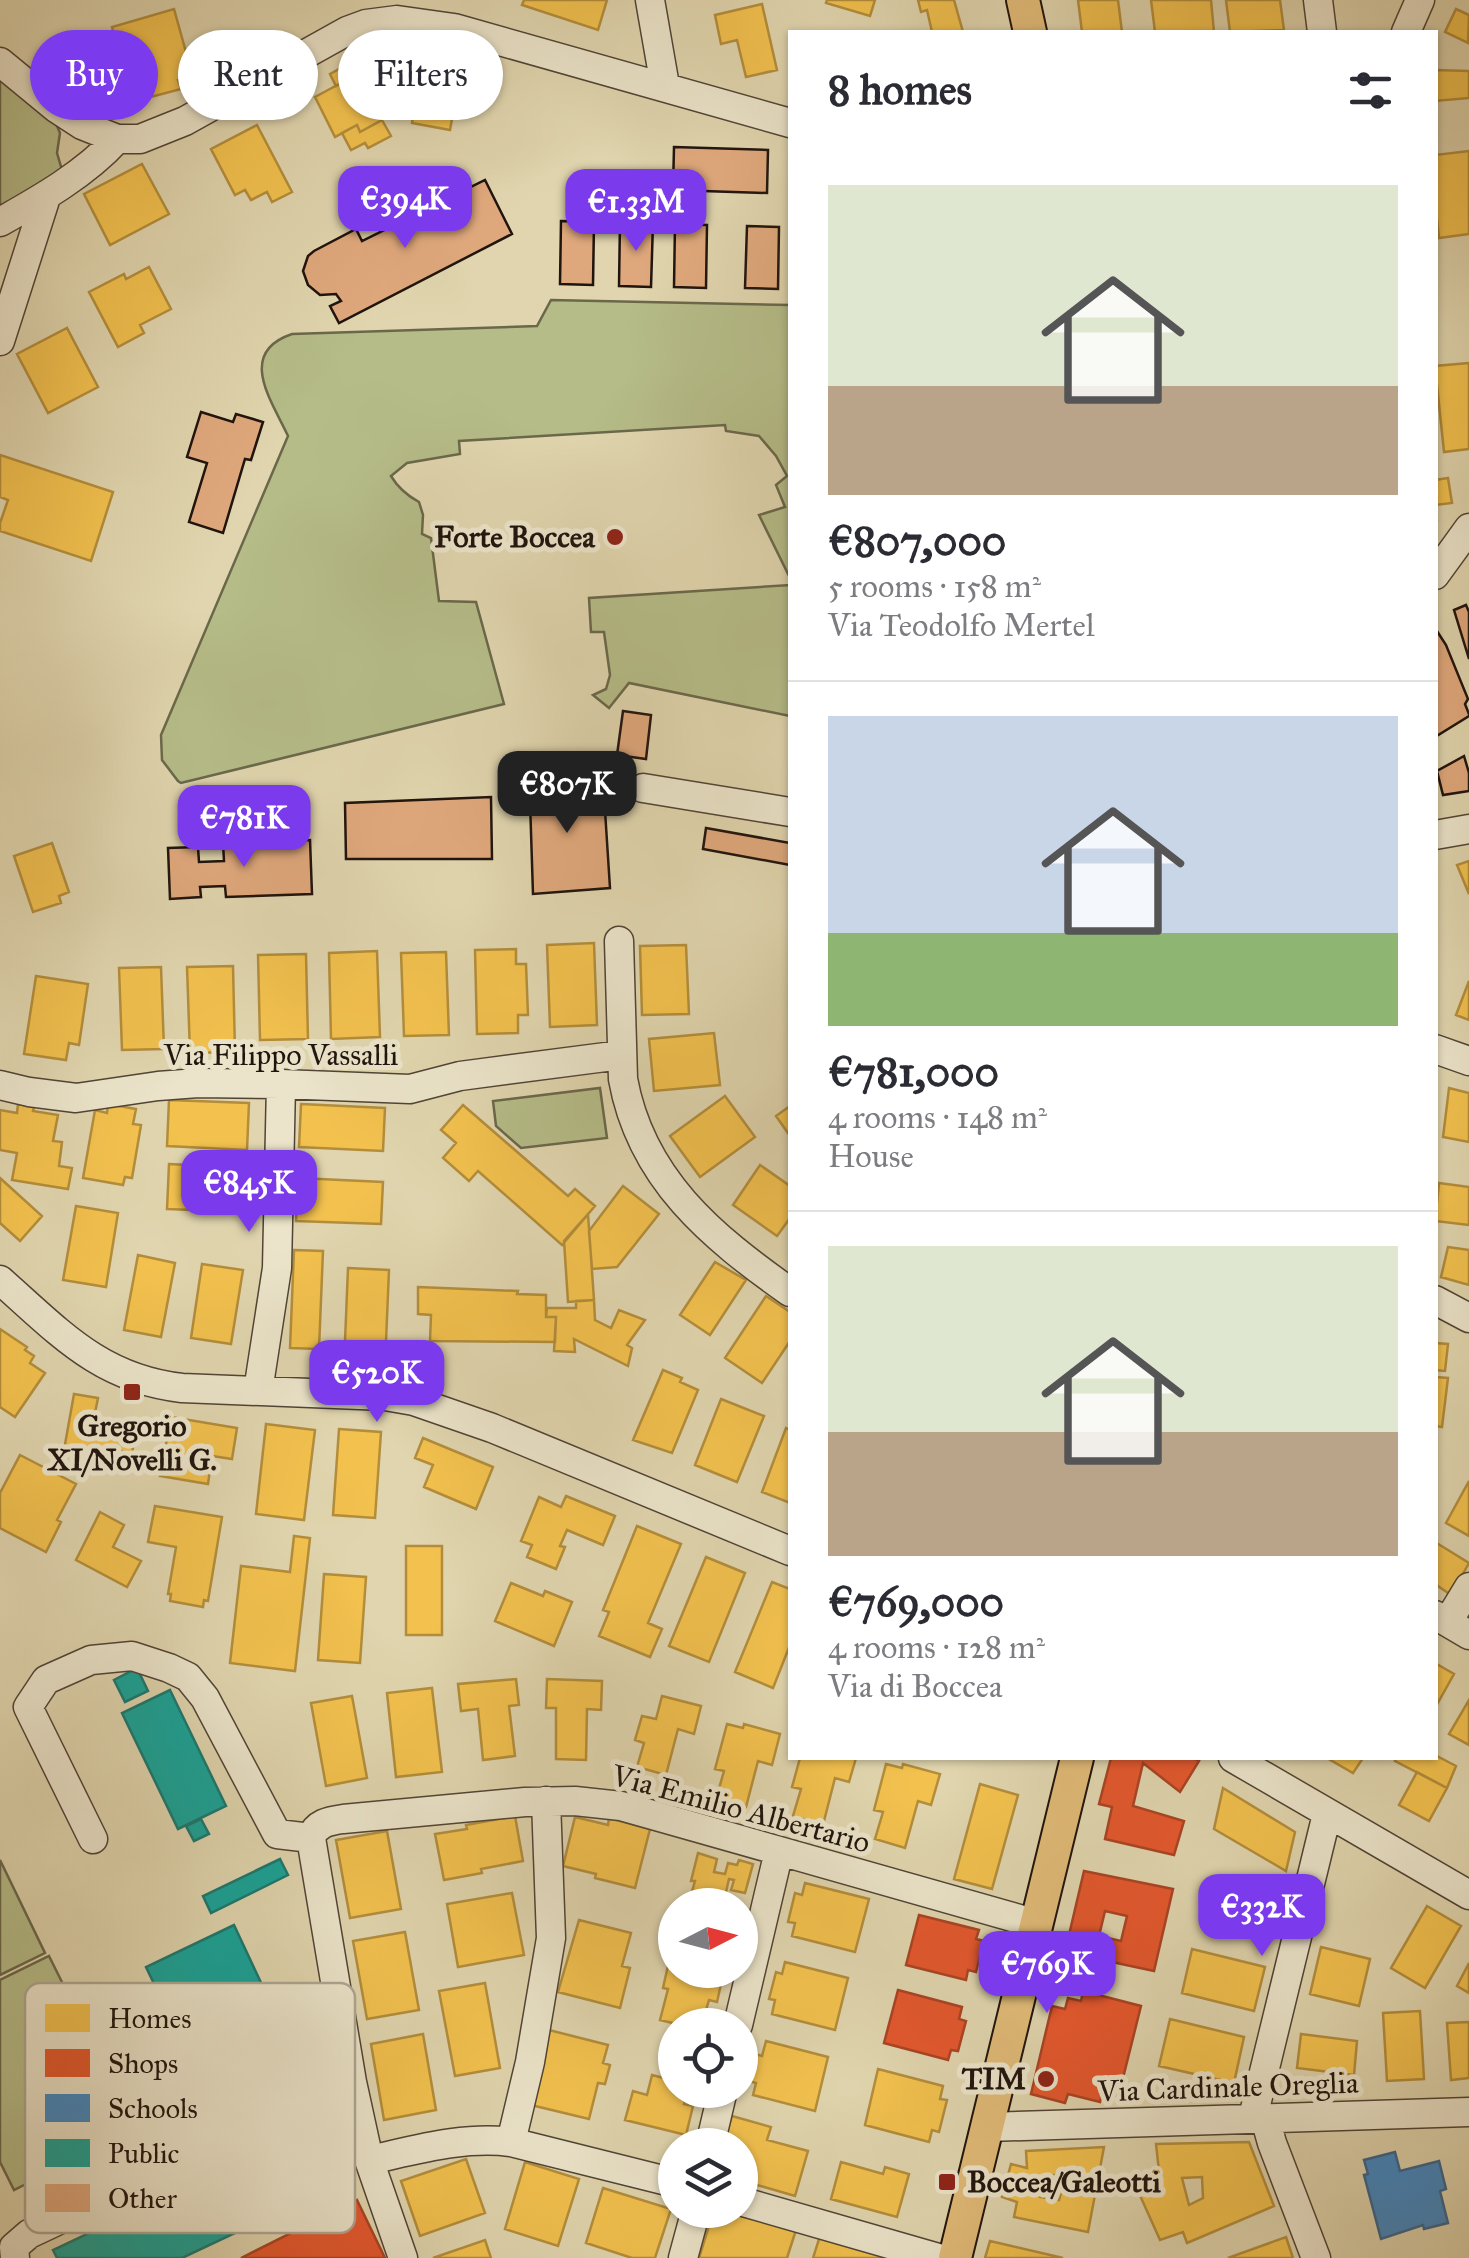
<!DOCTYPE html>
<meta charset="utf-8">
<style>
body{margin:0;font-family:"IM FELL Great Primer",serif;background:#f2f2f3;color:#2b2b33;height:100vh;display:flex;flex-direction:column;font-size:38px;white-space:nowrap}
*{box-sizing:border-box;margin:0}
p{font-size:32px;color:#7c7c81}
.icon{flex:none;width:55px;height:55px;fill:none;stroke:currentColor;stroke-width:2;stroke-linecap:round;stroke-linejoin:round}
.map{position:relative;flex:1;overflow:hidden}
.details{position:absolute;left:788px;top:30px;width:650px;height:1730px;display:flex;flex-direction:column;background:#fff;border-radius:0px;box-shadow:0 2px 8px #0004}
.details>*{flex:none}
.guide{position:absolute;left:30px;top:30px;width:608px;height:90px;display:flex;gap:20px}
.needle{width:65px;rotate:84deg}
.fabs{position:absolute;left:658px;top:1888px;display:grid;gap:20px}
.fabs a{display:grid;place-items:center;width:100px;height:100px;border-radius:50%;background:#fff;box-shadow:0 2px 8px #0004;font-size:50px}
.price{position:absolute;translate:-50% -85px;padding:0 22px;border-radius:20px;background:#7c3aed;color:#fff;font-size:32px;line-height:65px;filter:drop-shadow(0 2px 5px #0008)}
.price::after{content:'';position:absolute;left:50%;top:60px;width:30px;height:22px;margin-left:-15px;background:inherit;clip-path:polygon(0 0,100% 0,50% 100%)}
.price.active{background:#222;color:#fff}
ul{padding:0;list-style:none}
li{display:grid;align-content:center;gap:20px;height:530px;padding:0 40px}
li+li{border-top:2px solid #e1e1e2}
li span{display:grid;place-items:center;height:310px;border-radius:0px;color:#555}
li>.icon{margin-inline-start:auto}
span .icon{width:180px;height:180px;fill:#fffc;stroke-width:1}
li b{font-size:42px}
h2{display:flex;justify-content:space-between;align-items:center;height:120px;padding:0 40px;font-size:42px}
.tag{padding:0 35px;border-radius:45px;background:#fff;box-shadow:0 2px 8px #0004;font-size:35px;line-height:90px}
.tag.active{background:#7c3aed;color:#fff}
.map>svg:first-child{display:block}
</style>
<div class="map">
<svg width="1469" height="2258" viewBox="0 0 1469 2258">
<rect width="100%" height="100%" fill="#e0d5ae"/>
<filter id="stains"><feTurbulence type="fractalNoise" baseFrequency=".002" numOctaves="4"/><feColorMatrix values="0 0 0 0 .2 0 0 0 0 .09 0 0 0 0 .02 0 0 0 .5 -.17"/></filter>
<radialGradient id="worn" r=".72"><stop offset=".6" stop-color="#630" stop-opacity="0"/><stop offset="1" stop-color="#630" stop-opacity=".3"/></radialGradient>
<path fill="#b5bc88" stroke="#6a684b" stroke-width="2.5" d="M0 74 54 119 60 133 57 153 62 170 0 211Z
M551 300 790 305V578L759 515 785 507 776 485 787 476 776 456 759 436 726 431 725 425 459 441 460 454 407 463 391 476C398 488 406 495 419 502L423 515 422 534 431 538 439 601 476 602 504 704 181 783 178 781 162 760 161 735 288 436C272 401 236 353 292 334L537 326Z
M790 585V716L629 683 609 708 593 695 606 689 610 675 604 632H591L589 598Z
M600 1088 607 1138 521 1148 496 1126 493 1101Z
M0 1860 45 1953 0 1975Z
M49 1956 135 2129 14 2190 0 2162V1980Z"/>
<path fill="#f2c14e" stroke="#b38d3b" stroke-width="2.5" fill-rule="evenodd" d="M524 0H607L598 30 522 5Z
M827 0H875L870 16 826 3Z
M918 0H954L963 32H932L927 10 921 12Z
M1078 0H1118L1122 32H1082Z
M1151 0H1211L1214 32H1155Z
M1226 0H1280L1284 30 1230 32Z
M762 4 777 70 746 77 737 40 721 44 715 15Z
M174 9 186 52 191 50 198 74 178 80 181 89 151 97 149 88 126 95 119 71 124 69 112 27Z
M1456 9 1469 15 1468 43 1445 32Z
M403 38 448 50 490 56 486 94 457 91 450 130 412 123 419 81 395 76Z
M352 62 358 74 336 86 330 74Z
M1435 70 1469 71V98L1435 101Z
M358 74 382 120 360 132 357 125 335 137 315 97Z
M382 120 391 136 368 148 365 143 351 150 342 133 357 125 360 132Z
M257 125 292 192 272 202 267 192 251 200 245 190 235 195 211 149Z
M1469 151V234L1439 238 1435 200V155Z
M142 164 169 214 110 245 84 194Z
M149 267 171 309 140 325 144 333 118 347 89 292 124 274 126 279Z
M67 328 98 387 48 413 17 354Z
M1469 363V449L1444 452 1435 366Z
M0 455 113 492 91 561 0 531V523L8 500 0 497Z
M1448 478 1452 503 1435 505 1437 521H1435V480Z
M52 843 69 892 59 896 61 903 33 912 14 856Z
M1469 861V894L1457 865Z
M594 943 597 1025 550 1027 547 945Z
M686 945 689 1014 642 1015 640 946Z
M516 949V964H526L528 1015H518V1033L477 1034 475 950Z
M377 951 380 1037 331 1039 329 953Z
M446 952 449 1035 404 1036 401 953Z
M306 954 308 1039 260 1040 258 955Z
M233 966 235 1052 190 1053 187 967Z
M161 967 164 1049 122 1050 119 968Z
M36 976 88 984 79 1045 69 1043 66 1060 24 1054Z
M1469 981V1020L1456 1015Z
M714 1033 720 1085 654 1091 649 1039Z
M1449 1088 1469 1093V1142L1443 1137Z
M725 1096 755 1137 700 1177 670 1136Z
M169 1100 249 1103 247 1150 167 1146Z
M18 1104 34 1107 33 1111 58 1115 53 1141 62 1142 59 1166 72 1168 68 1189 12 1180 17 1153 0 1150V1110L17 1113Z
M108 1104 136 1109 133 1124 141 1125 132 1178 125 1177 123 1185 83 1178 95 1110 107 1113Z
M301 1104 385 1108 383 1151 299 1147Z
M463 1105 568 1196 575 1189 595 1206 562 1245 478 1171 469 1181 443 1158 456 1143 441 1130Z
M790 1106V1136L776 1116Z
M169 1164 245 1168 243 1212 167 1209Z
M760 1165 790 1186V1218L777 1236 733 1205Z
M0 1178 42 1216 20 1241 0 1223Z
M298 1178 383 1182 381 1224 296 1221Z
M1439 1183 1469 1187V1225L1435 1221Z
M623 1186 659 1214 617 1267 592 1269 589 1231Z
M76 1206 118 1213 106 1287 63 1280Z
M588 1214 594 1300 568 1302 564 1241Z
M1448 1247 1469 1250V1285L1441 1277Z
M294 1250 323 1251 319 1349 290 1348Z
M138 1255 175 1263 161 1337 124 1330Z
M715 1262 746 1280 710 1335 680 1315Z
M202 1264 243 1270 231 1344 191 1338Z
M348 1268 389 1270 386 1342 345 1341Z
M418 1287 518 1291 517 1294 546 1295V1317H556L555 1342 430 1341 431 1315 418 1314Z
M766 1296 790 1312V1341L762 1383 725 1358Z
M594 1300 595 1320 611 1328 619 1310 645 1320 627 1345 632 1348 628 1366 574 1339 575 1352 554 1351 556 1317H546L547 1308H576V1301Z
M0 1329 27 1347 25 1350 34 1356 30 1363 45 1373 15 1417 0 1407Z
M1435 1343 1448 1344 1445 1371 1435 1370Z
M663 1370 682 1378 680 1382 698 1390 672 1453 633 1440Z
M1435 1377 1448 1378 1442 1427 1435 1426Z
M74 1394 98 1398 94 1418 137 1426 132 1453 99 1447 98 1453 88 1451V1455L64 1450Z
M721 1399 764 1416 737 1482 695 1465Z
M171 1417 237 1428 232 1459 212 1456 208 1484 160 1476Z
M266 1424 315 1430 304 1520 256 1514Z
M786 1428 790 1430V1503L762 1492Z
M339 1429 381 1432 375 1518 333 1515Z
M423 1438 493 1467 476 1509 424 1487 433 1465 415 1458Z
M20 1455 76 1484 57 1520 61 1522 46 1552 0 1528V1493Z
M1469 1481V1536L1446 1523Z
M566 1496 615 1516 603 1545 567 1530 560 1546 565 1547 556 1569 527 1557 532 1545 521 1541 539 1497 561 1507Z
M155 1506 222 1517 208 1601 204 1600 203 1607 170 1601 171 1594H168L176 1547 148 1542Z
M100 1512 124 1525 113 1547 141 1561 127 1587 76 1560Z
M637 1526 681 1544 648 1623 662 1629 650 1657 599 1636 609 1612 603 1610Z
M294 1536 310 1538 295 1671 230 1663 241 1566 290 1572Z
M1435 1542 1469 1563 1451 1595 1435 1584Z
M406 1546H442V1635H406Z
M706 1557 745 1573 709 1662 669 1646Z
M324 1574 366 1577 360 1663 318 1660Z
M772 1582 790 1589V1645L773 1688 735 1672Z
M511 1583 543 1596 545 1591 572 1602 554 1646 495 1621Z
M1435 1663 1454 1674 1435 1708Z
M516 1679 519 1705 509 1706 515 1756 483 1760 478 1709 461 1711 458 1684Z
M547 1679 602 1681 601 1710 587 1709 586 1760 556 1759V1708H546Z
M432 1688 442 1772 396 1777 387 1693Z
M352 1696 367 1778 326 1786 311 1703Z
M662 1696 701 1706 694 1734 678 1729 666 1775 637 1767 644 1743 635 1740 642 1716 656 1719Z
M1469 1700V1745L1449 1734Z
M727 1724 743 1728 744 1724 780 1734 772 1765 758 1761 746 1807 716 1799 724 1771 715 1769Z
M1435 1755 1456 1766 1447 1788 1395 1761 1397 1758H1435Z
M800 1758H856L849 1782 835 1778 823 1825 793 1816 801 1789 792 1787Z
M1327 1758H1363L1353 1773Z
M886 1764 902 1768 903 1764 940 1774 931 1805 918 1801 905 1848 875 1839 883 1812 874 1810Z
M1417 1772 1447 1788 1429 1821 1399 1805Z
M980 1784 1018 1795 992 1889 954 1879Z
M1223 1788 1295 1832 1286 1871 1214 1829Z
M515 1816 523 1861 481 1869 482 1873 444 1880 435 1834 467 1829 466 1825Z
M575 1817 608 1825 609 1818 650 1829 635 1888 595 1878 596 1874 563 1866Z
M387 1831 401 1909 350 1918 336 1840Z
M698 1853 717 1859 714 1872 725 1874 728 1863 737 1865 739 1860 753 1864 745 1893 731 1890 734 1880 729 1879 723 1905H688L695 1881H691Z
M805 1883 869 1899 855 1952 792 1936 795 1923 788 1922 795 1893 802 1895Z
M1246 1890 1282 1898 1272 1939 1237 1931Z
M512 1893 524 1955 458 1967 447 1904Z
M1427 1906 1461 1926 1425 1988 1391 1968Z
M579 1920 631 1933 622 1966 630 1968 620 2008 558 1992Z
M405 1932 419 2010 367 2019 353 1941Z
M1321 1947 1370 1959 1359 2006 1310 1994Z
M1192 1949 1265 1967 1254 2011 1182 1993Z
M669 1961 675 1963V1970H692L689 1980 699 1982 702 1970 723 1975 717 2002 709 2000 704 2017 697 2015 695 2025H681L660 2020 668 1989 663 1988Z
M785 1962 848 1978 835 2030 772 2014 775 2000 769 1999 776 1972 782 1974Z
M1469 1963V1993L1457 1986Z
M485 1983 500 2068 455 2076 439 1991Z
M1420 2011 1424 2079 1387 2081 1383 2013Z
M1170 2019 1244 2037 1234 2083 1159 2066Z
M1469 2022V2078L1451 2080 1447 2023Z
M549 2030 608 2045 603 2063 610 2065 605 2084 598 2083 589 2119 531 2105Z
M423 2034 436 2110 384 2120 371 2044Z
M1301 2034 1357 2041 1354 2075 1297 2068Z
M766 2041 828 2057 815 2111 753 2095 756 2083 749 2081 755 2054 762 2056Z
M878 2069 943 2086 940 2099 947 2100 939 2132 932 2130 929 2142 865 2125Z
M652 2075 675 2081V2090H688L684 2104 693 2106 686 2135 625 2120 633 2091 647 2095Z
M732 2116 771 2127 767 2140 808 2151 795 2196 740 2180V2145H723Z
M1249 2142 1274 2206 1187 2243 1183 2232 1160 2240 1138 2191 1154 2182 1152 2171H1159L1156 2144ZM1202 2177 1203 2198 1189 2205 1182 2178Z
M1104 2147 1088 2232 1014 2217 1017 2202 1002 2197 1011 2164 1027 2168 1026 2151ZM1044 2175H1066L1059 2200 1040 2197Z
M466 2159 485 2213 420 2236 401 2181Z
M525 2162 579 2179 558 2246 505 2229Z
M841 2162 883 2174 885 2167 909 2174 897 2217 831 2199Z
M603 2188 671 2209 655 2258H632L586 2243Z
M714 2210H730L796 2230 787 2258H699Z
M820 2236 893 2258H813Z
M1286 2237 1293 2258H1228Z
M485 2240 491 2258H433Z
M990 2241 1063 2258H985Z"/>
<path fill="#e4572e" stroke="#a94324" stroke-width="2.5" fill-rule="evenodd" d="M1111 1758H1193L1199 1761 1180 1792 1143 1763 1133 1806 1184 1821 1174 1855 1105 1839 1112 1807 1099 1804Z
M1084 1871 1173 1889 1154 1971 1065 1952ZM1105 1911 1127 1916 1121 1941 1099 1936Z
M919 1915 979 1930 976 1939 984 1941 976 1972 968 1970 966 1980 906 1965Z
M898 1990 962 2007 959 2019 966 2021 958 2051 951 2050 948 2060 884 2043Z
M1083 1991 1141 2006 1118 2098 1102 2094 1100 2102 1068 2094 1065 2103 1031 2094 1052 2006 1065 2009 1068 1998 1081 2001Z
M357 2200 385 2258H241Z"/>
<path fill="#3f88c5" stroke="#36658e" stroke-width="2.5" d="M1395 2152 1400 2171 1439 2161 1446 2189 1440 2191 1448 2223 1424 2229 1423 2225 1381 2239 1364 2175 1368 2174 1364 2160Z"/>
<path fill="#17a398" stroke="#1a786f" stroke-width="2.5" d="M137 1668 148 1691 125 1702 114 1680Z
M170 1690 226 1806 178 1829 122 1713Z
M201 1819 209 1834 194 1841 186 1826Z
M280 1859 288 1875 211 1913 203 1896Z
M234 1925 277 2017 190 2059 146 1967Z
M294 2136 320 2193 182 2258H57L53 2250Z"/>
<path fill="#dfa87c" stroke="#20140e" stroke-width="2.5" d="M674 147 768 150 767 193 673 190Z
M485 180 512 234 339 323 330 306 341 301 336 294 320 295 308 285 303 271 308 256 314 251 356 229 362 241Z
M561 221 594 222 593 285 560 284Z
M620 222 653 223 651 287 619 286Z
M675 224 707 225 706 288 674 287Z
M747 226 779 227 778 289 745 288Z
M201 412 233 422 236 414 263 422 251 460 245 459 223 533 189 522 207 463 187 457Z
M1466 605 1469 612V659L1454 610Z
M1435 628 1446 645 1468 699 1465 704 1469 714V716L1435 737Z
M623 711 651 715 646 759 617 755Z
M1464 756 1469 773V791L1443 795 1437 771Z
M543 767 588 796 604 795 610 888 533 894 529 770Z
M491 797 492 859H346L345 803Z
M706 828 790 843V865L703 849Z
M310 840 312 894 226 897 225 886 200 887 201 897 170 899 168 848 198 847 199 862 224 861 223 843Z"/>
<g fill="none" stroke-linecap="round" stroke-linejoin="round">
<defs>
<path id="minor" d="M650 0 665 86
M1318 0 1322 32
M1406 32 1420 0
M0 62 56 108 82 125 117 139H140L185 121 347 31 366 24 397 20 454 28 790 123
M0 222C41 199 85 174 117 139
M0 341 46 197
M1435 575 1469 528
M643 788 790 812
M1435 835 1469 829
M619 941 623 1079C641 1179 712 1237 790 1292
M1435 1049 1469 1061
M0 1085 29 1092 76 1098 158 1086 198 1083 281 1084 410 1089 460 1076 621 1055
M0 1280C59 1332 100 1379 182 1388L385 1396 414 1401 492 1428 790 1551
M1435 1300 1469 1318
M258 1391 277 1268 281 1084
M1455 1610 1469 1587
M1435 1615 1469 1635
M1233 1758 1469 1895
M311 1838C316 1823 329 1821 343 1819L525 1802 575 1801 621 1806 1037 1924
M311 1838 352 2082 369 2160 403 2258
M93 1839 28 1707 46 1680 91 1660 132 1656 169 1668 188 1677 205 1698 277 1834 311 1838
M738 2025 779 1851
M1253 2117 1327 1814
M1265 2118 1272 2143 1316 2258
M988 2127 1469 2112
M511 2142 530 2062 551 1938 546 1801
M710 2145 723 2090
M369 2160C416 2150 463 2136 511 2142L675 2183
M740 2201 938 2258
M15 2258 14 2247 29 2234 352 2082
M683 2258 696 2210"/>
<path id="major" d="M1023 0 1030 32
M955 2258 1077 1758"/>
</defs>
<use href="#minor" stroke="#504436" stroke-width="31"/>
<use href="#major" stroke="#20140e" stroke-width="36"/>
<use href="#minor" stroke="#ebe4ca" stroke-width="28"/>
<use href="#major" stroke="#e0ba77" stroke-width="32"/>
</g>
<g fill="#8f2418" stroke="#ebe4ca" stroke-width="4">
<circle cx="615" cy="537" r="10"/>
<rect x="122" y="1382" width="20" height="20" rx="5"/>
<circle cx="1046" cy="2079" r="10"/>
<rect x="937" y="2172" width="20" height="20" rx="5"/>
</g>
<g text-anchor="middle" stroke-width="10" stroke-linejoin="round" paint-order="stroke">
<g font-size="30" font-weight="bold" fill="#20140e" stroke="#ebe4ca" text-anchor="end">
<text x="595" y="547">Forte Boccea</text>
<text x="132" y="1436" text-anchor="middle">Gregorio<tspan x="132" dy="34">XI/Novelli G.</tspan></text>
<text x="1026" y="2089">TIM</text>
<text x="967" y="2192" text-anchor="start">Boccea/Galeotti</text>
</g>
<g font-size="30" fill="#20140e" stroke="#ebe4ca">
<text x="281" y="1065">Via Filippo Vassalli</text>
<text transform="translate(741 1809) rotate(15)" y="10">Via Emilio Albertario</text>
<text transform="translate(1228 2087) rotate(-2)" y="10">Via Cardinale Oreglia</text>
</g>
</g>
<rect x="25" y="1983" width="330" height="250" rx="15" fill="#ebe4ca" stroke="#aea692" stroke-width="2.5"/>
<rect x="45" y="2004" width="45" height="28" fill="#f2c14e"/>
<rect x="45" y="2049" width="45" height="28" fill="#e4572e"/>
<rect x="45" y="2094" width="45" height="28" fill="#3f88c5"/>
<rect x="45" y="2139" width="45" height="28" fill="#17a398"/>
<rect x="45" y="2184" width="45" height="28" fill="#dfa87c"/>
<g font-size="28" fill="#20140e">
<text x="108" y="2028">Homes</text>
<text x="108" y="2073">Shops</text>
<text x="108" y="2118">Schools</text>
<text x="108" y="2163">Public</text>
<text x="108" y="2208">Other</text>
</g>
<rect width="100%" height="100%" filter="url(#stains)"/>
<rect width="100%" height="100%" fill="url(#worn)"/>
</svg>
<div class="fabs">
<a><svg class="needle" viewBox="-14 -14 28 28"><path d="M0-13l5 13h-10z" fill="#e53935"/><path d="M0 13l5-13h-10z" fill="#7c7c81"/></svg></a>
<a><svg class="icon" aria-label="locate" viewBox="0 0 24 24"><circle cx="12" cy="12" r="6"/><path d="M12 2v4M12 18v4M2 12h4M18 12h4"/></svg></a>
<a><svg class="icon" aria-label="layers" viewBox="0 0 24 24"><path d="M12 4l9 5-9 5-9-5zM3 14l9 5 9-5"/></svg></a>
</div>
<b class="price" style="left:405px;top:251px">€394K</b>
<b class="price" style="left:636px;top:254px">€1.33M</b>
<b class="price active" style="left:567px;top:836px">€807K</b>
<b class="price" style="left:244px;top:870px">€781K</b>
<b class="price" style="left:249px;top:1235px">€845K</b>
<b class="price" style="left:377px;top:1425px">€520K</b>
<b class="price" style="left:1262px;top:1959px">€332K</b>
<b class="price" style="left:1047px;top:2016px">€769K</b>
<div class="guide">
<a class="tag active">Buy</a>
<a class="tag">Rent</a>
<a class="tag">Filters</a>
</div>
<section class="details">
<h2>8 homes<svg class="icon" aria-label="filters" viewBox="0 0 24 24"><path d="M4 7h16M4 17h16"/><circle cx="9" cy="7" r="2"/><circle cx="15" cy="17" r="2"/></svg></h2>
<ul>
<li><span style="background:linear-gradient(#dfe7d0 65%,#b9a48a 0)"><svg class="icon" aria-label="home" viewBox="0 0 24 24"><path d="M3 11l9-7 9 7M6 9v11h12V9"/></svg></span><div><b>€807,000</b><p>5 rooms · 158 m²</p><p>Via Teodolfo Mertel</p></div></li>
<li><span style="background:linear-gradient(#c9d6e8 70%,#8fb573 0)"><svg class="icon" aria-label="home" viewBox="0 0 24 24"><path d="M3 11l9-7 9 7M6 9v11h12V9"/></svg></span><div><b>€781,000</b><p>4 rooms · 148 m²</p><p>House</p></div></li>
<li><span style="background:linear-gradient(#dfe7d0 60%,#b9a48a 0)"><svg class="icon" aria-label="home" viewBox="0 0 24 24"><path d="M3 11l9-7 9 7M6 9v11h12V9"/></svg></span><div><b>€769,000</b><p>4 rooms · 128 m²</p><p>Via di Boccea</p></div></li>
</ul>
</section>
</div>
